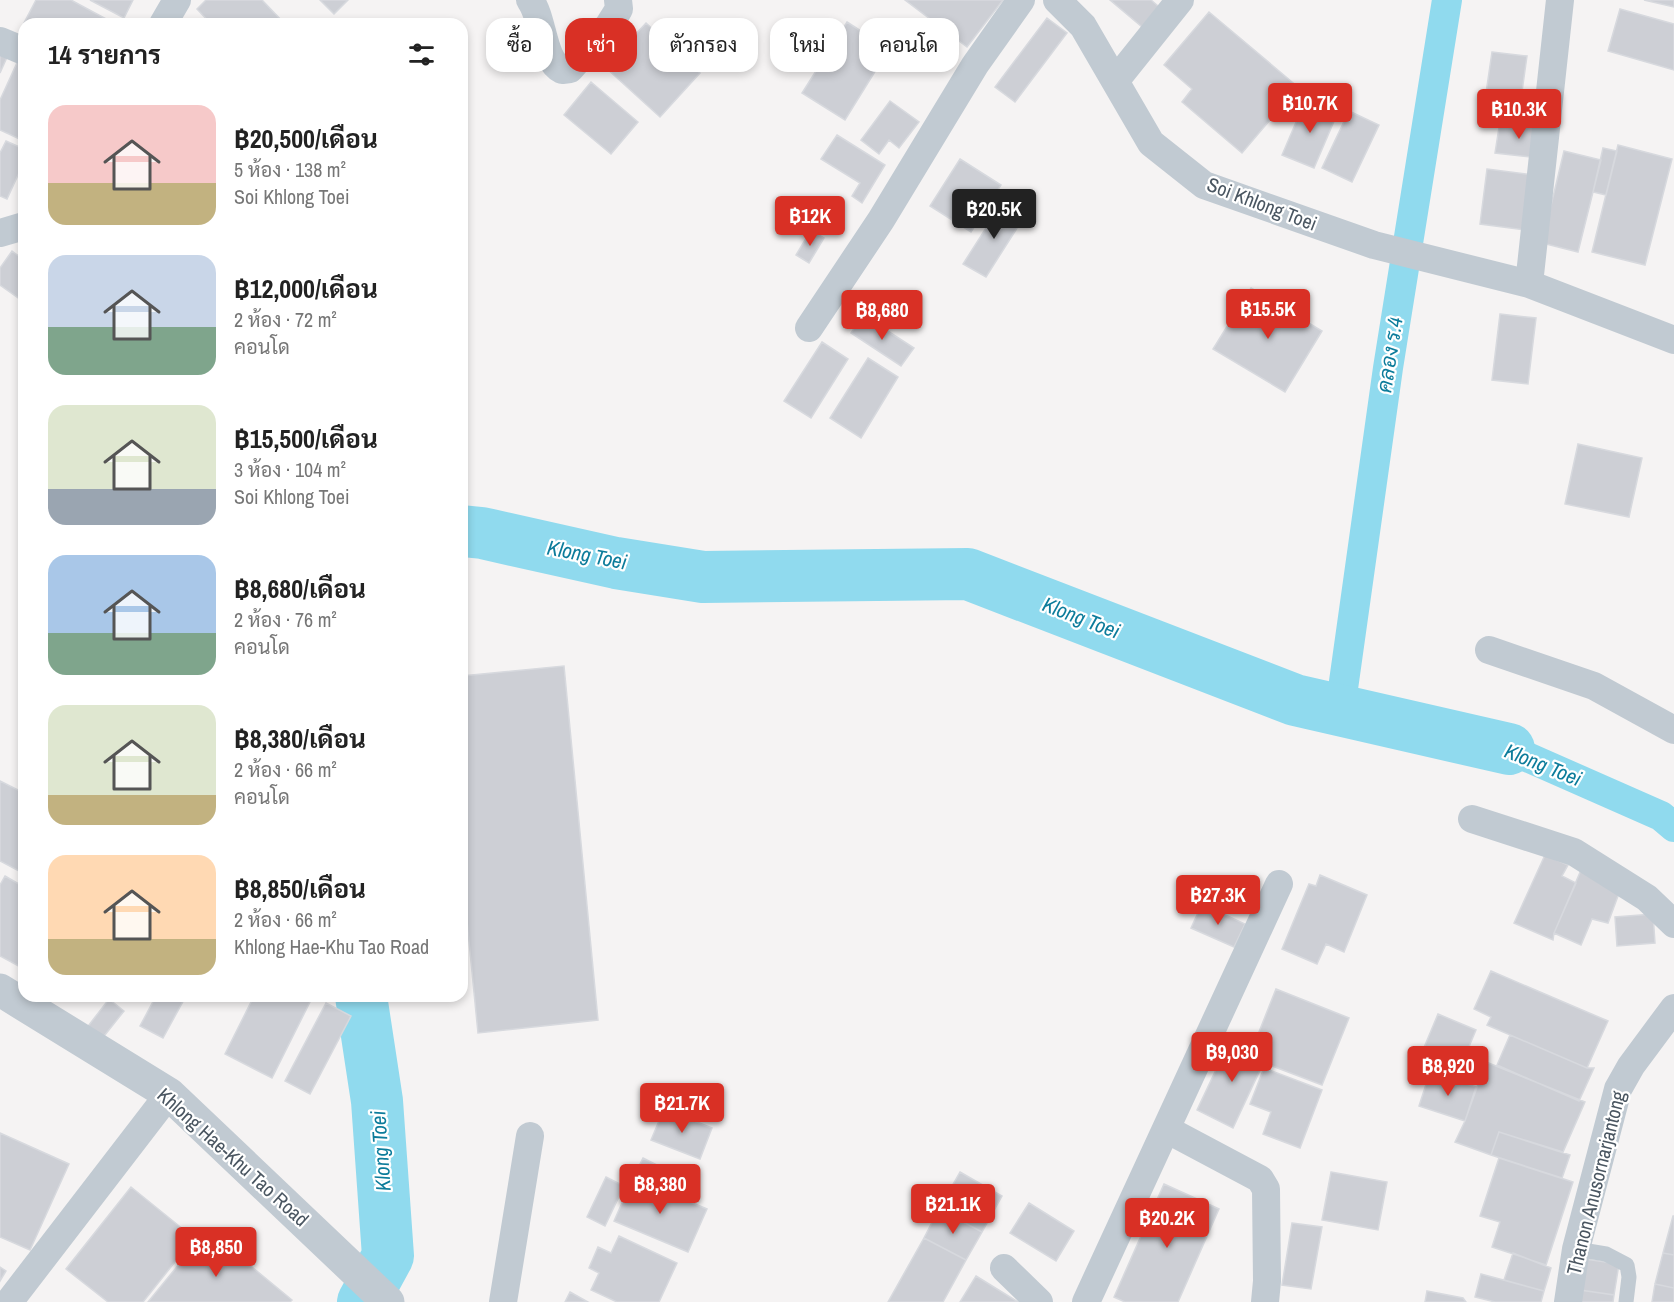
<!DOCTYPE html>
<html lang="th">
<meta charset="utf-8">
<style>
body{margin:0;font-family:"Archivo Narrow",Sarabun,sans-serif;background:#f6f6f6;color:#222;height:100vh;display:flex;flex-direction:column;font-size:22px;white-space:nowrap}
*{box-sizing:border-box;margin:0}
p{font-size:20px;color:#767676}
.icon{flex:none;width:33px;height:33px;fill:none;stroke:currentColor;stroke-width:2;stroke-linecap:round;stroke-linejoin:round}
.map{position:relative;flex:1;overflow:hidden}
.panel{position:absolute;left:18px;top:18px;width:450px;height:984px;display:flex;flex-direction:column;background:#fff;border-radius:18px;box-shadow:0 3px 9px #0003}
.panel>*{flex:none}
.hud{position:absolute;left:486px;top:18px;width:570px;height:54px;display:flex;gap:12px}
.price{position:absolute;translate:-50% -51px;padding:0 14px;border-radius:6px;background:#d93025;color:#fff;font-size:20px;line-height:39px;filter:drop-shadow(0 2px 3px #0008)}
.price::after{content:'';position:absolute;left:50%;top:36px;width:18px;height:14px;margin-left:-9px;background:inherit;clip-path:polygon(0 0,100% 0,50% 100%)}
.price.active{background:#222;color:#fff}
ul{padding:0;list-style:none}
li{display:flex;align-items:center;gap:18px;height:150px;padding:0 30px}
li span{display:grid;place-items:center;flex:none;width:168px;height:120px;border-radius:18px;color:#555}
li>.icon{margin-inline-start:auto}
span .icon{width:72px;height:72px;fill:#fffc;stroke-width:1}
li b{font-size:26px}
h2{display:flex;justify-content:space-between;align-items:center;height:72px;padding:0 30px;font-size:26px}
.chip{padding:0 21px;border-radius:18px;background:#fff;box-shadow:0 3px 9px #0003;font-size:21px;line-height:54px}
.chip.active{background:#d93025;color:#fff}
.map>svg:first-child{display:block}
</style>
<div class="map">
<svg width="1674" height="1302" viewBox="0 0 1674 1302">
<rect width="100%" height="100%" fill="#f5f3f3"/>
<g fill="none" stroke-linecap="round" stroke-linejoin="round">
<path stroke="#90daee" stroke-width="30" d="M1340 710 1388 368 1447 0
M1509 749 1661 816 1674 827"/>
<path stroke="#90daee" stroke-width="52" d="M462 531 482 533 616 563 703 577 968 574 1295 700 1509 749
M361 996 377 1101 388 1256 363 1302"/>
</g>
<path fill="#cdcfd5" stroke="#d7d9de" stroke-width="1.5" d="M36 0H71L110 21 108 24H26L24 23Z
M90 0H133L124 18Z
M206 0H262L285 24H211L197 9Z
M320 0H348L334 14Z
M905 0H1003L967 47Z
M1110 0H1151L1165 12 1148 32Z
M1644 0H1674V7Z
M1620 9 1674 24V70L1608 51Z
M1209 12 1298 87 1242 153 1182 102 1192 89 1164 65Z
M1047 18 1067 33 1015 102 995 87Z
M847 22 889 49 845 120 802 93Z
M646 23 700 73 660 117 605 67Z
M0 49 9 53 0 73Z
M1492 52 1527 56 1520 106 1485 100Z
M21 54 24 55V141L0 130V100Z
M591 82 638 122 611 154 564 115Z
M1306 99 1338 112 1314 168 1282 155Z
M890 101 919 122 899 148 889 140 879 154 861 140Z
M1349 111 1379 125 1352 182 1322 168Z
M1500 121 1543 126 1539 158 1495 153Z
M837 135 885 165 862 203 852 196 860 183 821 159Z
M6 141 24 149V162L7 199 0 196V153Z
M1618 145 1672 159 1645 265 1592 252Z
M1603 148 1617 151 1606 195 1593 192Z
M1564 151 1601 160 1578 252 1542 243Z
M960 159 1001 185 971 232 930 206Z
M1487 169 1533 175 1525 230 1480 224Z
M1002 203 1024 217 986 277 963 264Z
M811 230 824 238 809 263 796 255Z
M12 251 24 260V302L0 285V268Z
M1251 288 1322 331 1285 392 1213 349Z
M1500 314 1536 318 1528 384 1492 380Z
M863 315 914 348 901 366 851 333Z
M822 342 848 359 811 418 784 401Z
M868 358 898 377 861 438 830 418Z
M1578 444 1642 458 1629 517 1565 504Z
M564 666 598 1020 478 1033 462 870V676Z
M0 781 24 793V862L19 871 0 861Z
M1545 855 1568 865 1562 876 1576 883 1554 933 1553 940 1514 923Z
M1581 870 1621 888 1608 923 1592 919 1581 945 1554 933Z
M1320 875 1367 895 1344 952 1326 944 1317 964 1282 949 1309 884 1316 886Z
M5 876 24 887V969L0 956V885Z
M1202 904 1245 924 1234 947 1191 928Z
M1653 914 1655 943 1617 946 1615 917Z
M1491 971 1608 1021 1587 1068 1487 1025 1491 1017 1474 1009Z
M1276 989 1349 1018 1322 1085 1267 1064 1270 1054 1253 1047Z
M156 996H186L163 1038 140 1026Z
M254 996H313L272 1078 225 1054Z
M109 999 124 1011 97 1045 82 1034Z
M326 1003 351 1016 310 1094 285 1081Z
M1438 1014 1476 1030 1458 1073 1420 1057Z
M1510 1035 1587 1068H1594L1579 1101 1497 1065Z
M1231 1038 1267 1055 1233 1128 1197 1110Z
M1486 1062 1585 1102 1563 1152 1499 1132 1491 1155 1455 1142 1465 1121Z
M1264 1068 1322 1090 1300 1148 1263 1134 1271 1112 1250 1104Z
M1430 1072 1476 1087 1465 1121 1419 1106Z
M664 1109 712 1128 700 1159 651 1140Z
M1499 1132 1570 1155 1562 1178 1491 1155Z
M0 1133 69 1164 30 1250 0 1237Z
M643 1158 667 1170 660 1184 636 1172Z
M1499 1158 1573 1182 1546 1265 1492 1247 1500 1222 1480 1216Z
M673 1166 689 1173 682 1190 666 1183Z
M960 1172 1002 1196 982 1232 939 1209Z
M1331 1172 1387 1182 1378 1230 1322 1220Z
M606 1177 624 1186 605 1226 587 1217Z
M633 1178 707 1209 688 1252 614 1221Z
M1164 1184 1219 1209 1178 1302H1125L1114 1297Z
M131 1187 194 1238 143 1302H108L66 1269Z
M1029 1203 1074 1231 1056 1261 1010 1233Z
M939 1209 982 1232 966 1260 924 1238Z
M1673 1216H1674V1255L1663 1253Z
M1292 1223 1322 1227 1311 1289 1282 1285Z
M207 1230 292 1300 290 1302H148Z
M619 1236 677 1263 659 1302H617L591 1290 599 1273 589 1268 598 1247 611 1253Z
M924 1238 966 1260 943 1302H888Z
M1513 1253 1551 1268 1544 1291 1504 1280Z
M1663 1253 1674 1255V1288L1655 1284Z
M1585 1259 1619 1264 1614 1295 1580 1290Z
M0 1267 6 1271 0 1281Z
M1481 1274 1544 1291 1541 1302H1495L1475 1297Z
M976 1276 1018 1302H960Z
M1655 1284 1674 1288V1302H1652Z
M1580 1290 1614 1295 1613 1302H1578Z
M1427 1291 1463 1298 1466 1302H1425Z
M570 1292 588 1302H565Z"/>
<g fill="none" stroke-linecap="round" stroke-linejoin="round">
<path stroke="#c1cad2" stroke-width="15" d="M1576 1249 1606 1254 1627 1265 1629 1277 1626 1302"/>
<path stroke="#c1cad2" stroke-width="28" d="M530 0C544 19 542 60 562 70L570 69 609 25 619 9 618 0
M1057 0 1083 26 1151 143 1204 185 1374 245 1529 284 1674 340
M163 24 177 0
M0 41 24 51
M1116 80 1180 0
M0 233 24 226
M1529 284 1560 0
M809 328 881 220 975 65 1021 0
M1489 650 1594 686 1674 730
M1472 819 1574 852 1647 898 1674 924
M1166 1129 1260 1179 1266 1189 1267 1281 1265 1302
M1004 1268 1039 1302
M9 1302 169 1094
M503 1302 530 1136
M1086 1302 1279 884
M1568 1302 1576 1249 1618 1089 1631 1066 1674 1008"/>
<path stroke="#c1cad2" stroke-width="33" d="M0 990 169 1094 388 1302"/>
</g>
<g text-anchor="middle" stroke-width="4.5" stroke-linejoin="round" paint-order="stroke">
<g font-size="20" fill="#4a5661" stroke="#fff">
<text transform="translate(1262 204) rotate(21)" y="7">Soi Khlong Toei</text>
<text transform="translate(233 1157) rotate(42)" y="7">Khlong Hae-Khu Tao Road</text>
<text transform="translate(1596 1183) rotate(-76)" y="7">Thanon Anusornarjantong</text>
</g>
<g font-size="21" font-style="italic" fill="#0c7c9b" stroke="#fff">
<text transform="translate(1390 355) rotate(-81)" y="7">คลอง ร.4</text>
<text transform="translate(587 555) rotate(11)" y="7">Klong Toei</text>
<text transform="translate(1081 618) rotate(21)" y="7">Klong Toei</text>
<text transform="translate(1543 765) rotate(22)" y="7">Klong Toei</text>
<text transform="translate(381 1151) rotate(-94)" y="7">Klong Toei</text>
</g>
</g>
</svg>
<b class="price" style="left:1310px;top:134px">฿10.7K</b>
<b class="price" style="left:1519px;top:140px">฿10.3K</b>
<b class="price active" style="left:994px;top:240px">฿20.5K</b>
<b class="price" style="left:810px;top:247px">฿12K</b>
<b class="price" style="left:1268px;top:340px">฿15.5K</b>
<b class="price" style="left:882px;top:341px">฿8,680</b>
<b class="price" style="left:1218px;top:926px">฿27.3K</b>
<b class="price" style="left:1232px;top:1083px">฿9,030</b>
<b class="price" style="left:1448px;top:1097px">฿8,920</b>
<b class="price" style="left:682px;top:1134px">฿21.7K</b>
<b class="price" style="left:660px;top:1215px">฿8,380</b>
<b class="price" style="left:953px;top:1235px">฿21.1K</b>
<b class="price" style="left:1167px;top:1249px">฿20.2K</b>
<b class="price" style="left:216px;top:1278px">฿8,850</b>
<div class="hud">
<a class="chip">ซื้อ</a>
<a class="chip active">เช่า</a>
<a class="chip">ตัวกรอง</a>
<a class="chip">ใหม่</a>
<a class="chip">คอนโด</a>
</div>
<section class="panel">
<h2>14 รายการ<svg class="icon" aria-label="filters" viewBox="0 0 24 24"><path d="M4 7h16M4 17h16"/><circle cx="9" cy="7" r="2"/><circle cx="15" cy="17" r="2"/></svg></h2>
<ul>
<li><span style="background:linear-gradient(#f6c9c9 65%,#c2b280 0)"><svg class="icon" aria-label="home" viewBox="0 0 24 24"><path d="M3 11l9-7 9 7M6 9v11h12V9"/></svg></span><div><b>฿20,500/เดือน</b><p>5 ห้อง · 138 m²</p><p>Soi Khlong Toei</p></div></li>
<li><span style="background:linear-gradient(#c9d6e8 60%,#7fa58c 0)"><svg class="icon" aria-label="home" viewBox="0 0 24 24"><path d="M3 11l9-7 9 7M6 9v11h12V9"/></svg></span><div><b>฿12,000/เดือน</b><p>2 ห้อง · 72 m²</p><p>คอนโด</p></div></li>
<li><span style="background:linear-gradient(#dfe7d0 70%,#9aa5b1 0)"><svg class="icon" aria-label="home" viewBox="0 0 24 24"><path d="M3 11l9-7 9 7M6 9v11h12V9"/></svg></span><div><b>฿15,500/เดือน</b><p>3 ห้อง · 104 m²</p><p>Soi Khlong Toei</p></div></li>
<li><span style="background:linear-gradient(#a9c7e8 65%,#7fa58c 0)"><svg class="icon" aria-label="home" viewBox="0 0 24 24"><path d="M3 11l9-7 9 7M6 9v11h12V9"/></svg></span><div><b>฿8,680/เดือน</b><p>2 ห้อง · 76 m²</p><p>คอนโด</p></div></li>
<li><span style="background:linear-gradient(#dfe7d0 75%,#c2b280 0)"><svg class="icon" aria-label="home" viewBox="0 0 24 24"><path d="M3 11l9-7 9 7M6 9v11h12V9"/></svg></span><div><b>฿8,380/เดือน</b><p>2 ห้อง · 66 m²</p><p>คอนโด</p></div></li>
<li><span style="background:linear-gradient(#ffd9b3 70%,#c2b280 0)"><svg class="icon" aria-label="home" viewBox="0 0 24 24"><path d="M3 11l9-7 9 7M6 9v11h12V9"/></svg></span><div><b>฿8,850/เดือน</b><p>2 ห้อง · 66 m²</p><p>Khlong Hae-Khu Tao Road</p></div></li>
</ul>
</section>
</div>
